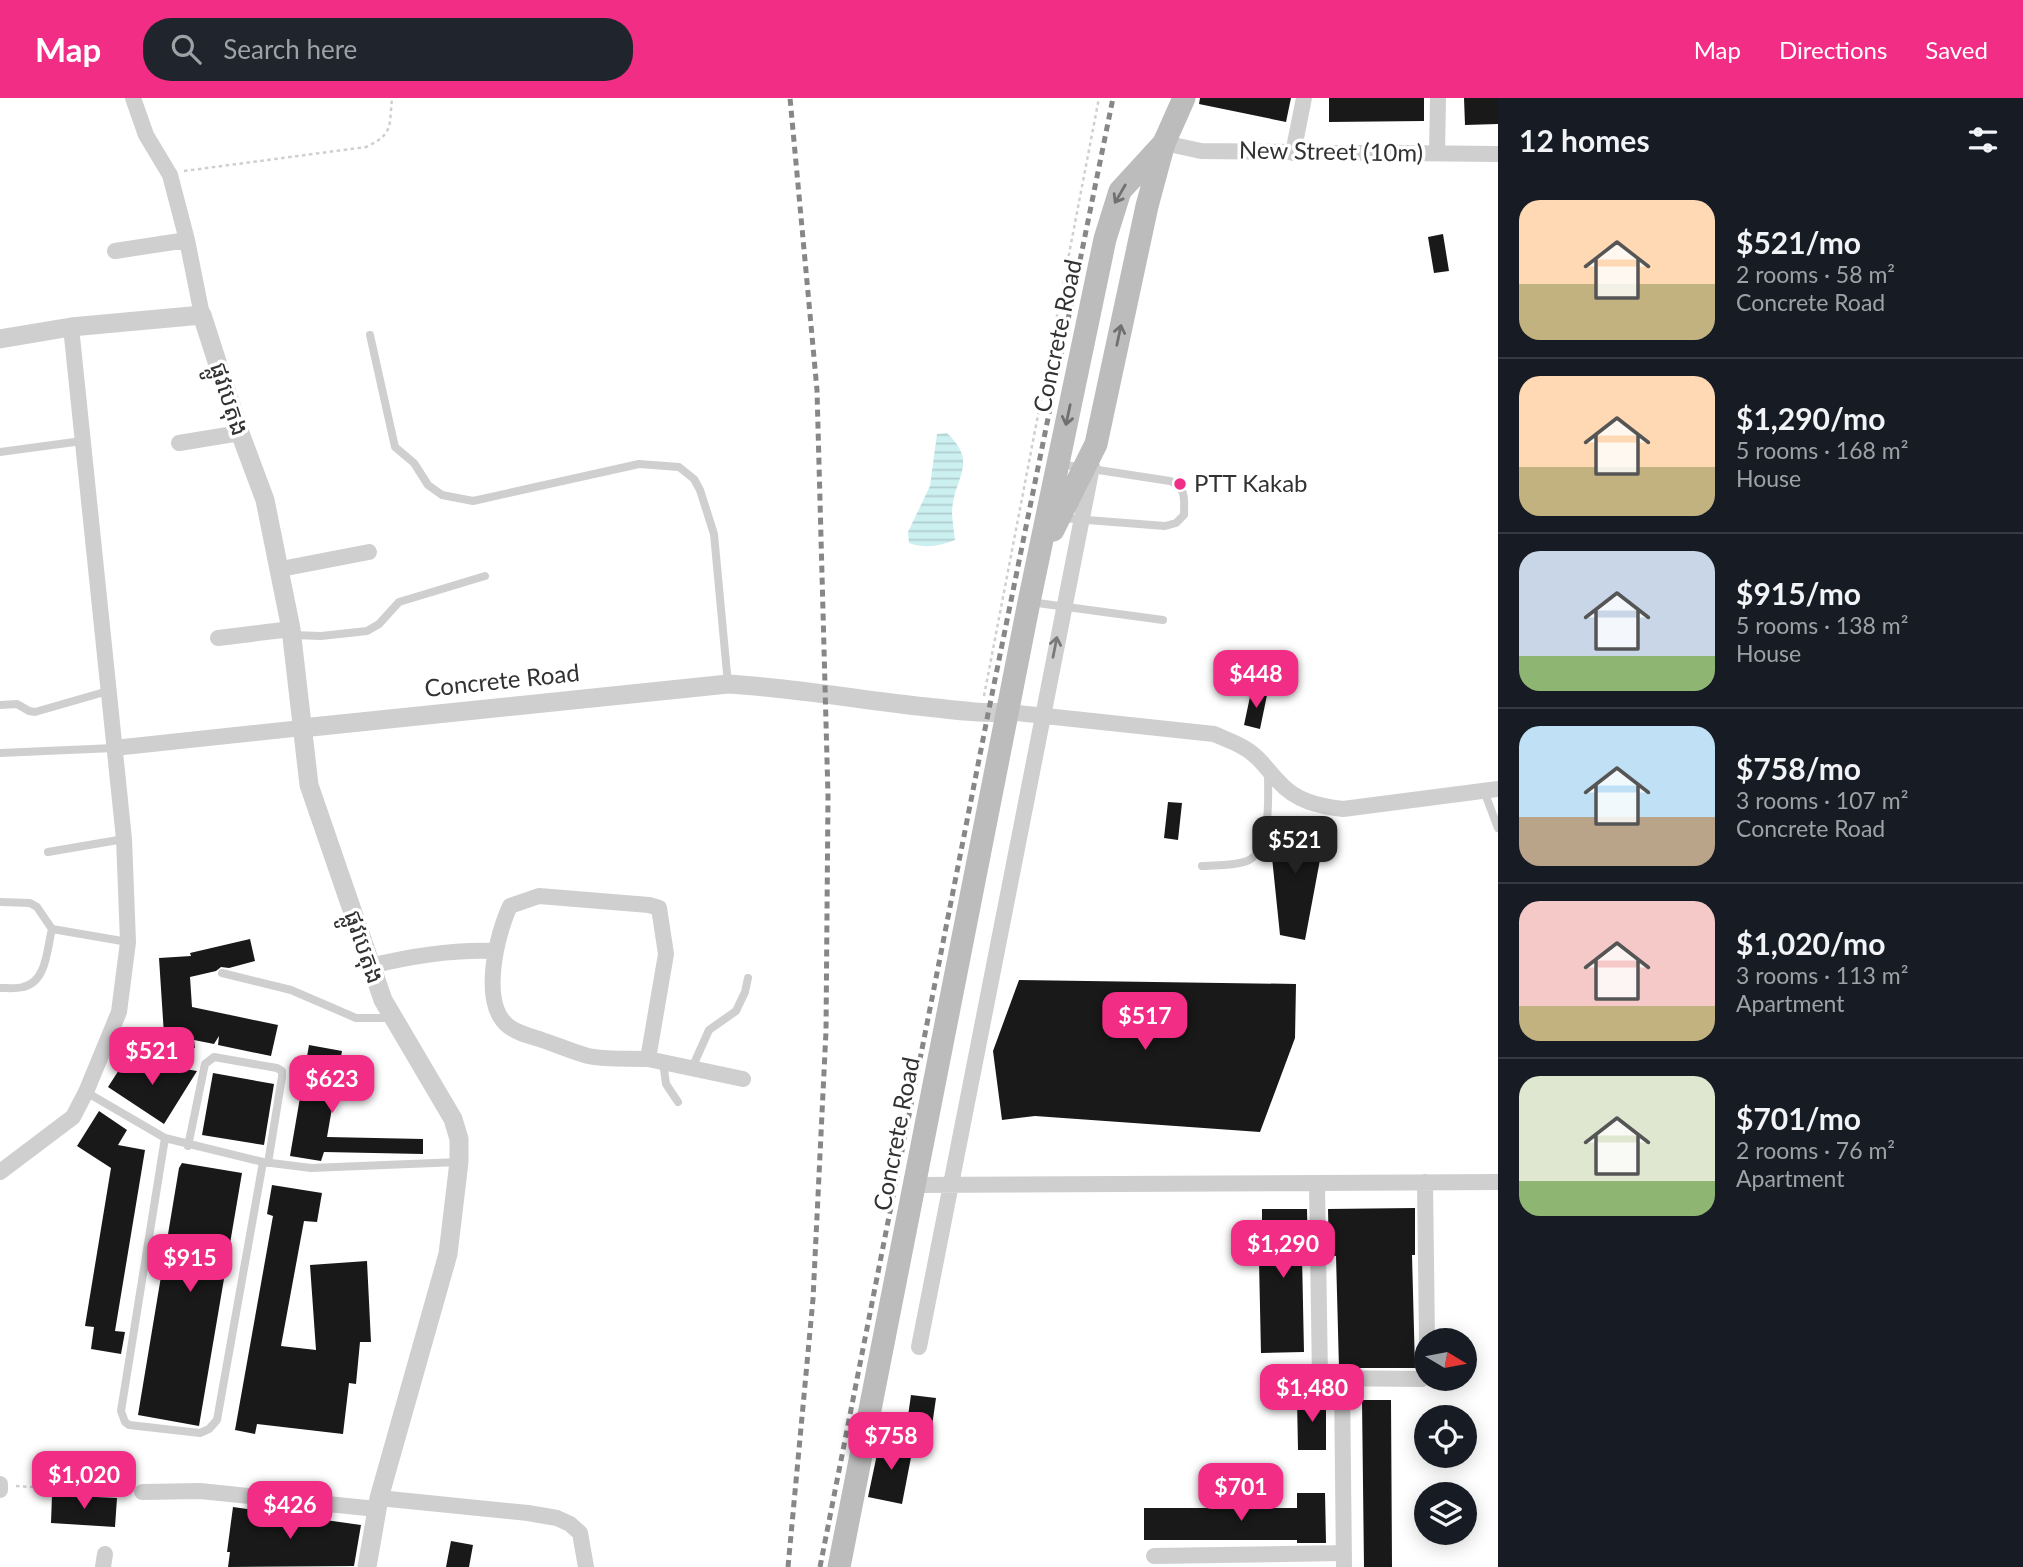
<!DOCTYPE html>
<meta charset="utf-8">
<style>
body{margin:0;font-family:Lato,"Noto Sans Khmer",sans-serif;background:#20242c;color:#f1f3f6;height:100vh;display:flex;flex-direction:column;font-size:26px;white-space:nowrap}
*{box-sizing:border-box;margin:0}
p{font-size:23px;color:#9ea1a6}
.icon{flex:none;width:38px;height:38px;fill:none;stroke:currentColor;stroke-width:2;stroke-linecap:round;stroke-linejoin:round}
.map{position:relative;flex:1;overflow:hidden}
.panel{display:flex;flex-direction:column;background:#171b24;width:525px}
.panel>*{flex:none}
.needle{width:46px;rotate:100deg}
.controls{position:absolute;left:1414px;top:1230px;display:grid;gap:14px}
.controls a{display:grid;place-items:center;width:63px;height:63px;border-radius:50%;background:#171b24;box-shadow:0 4px 18px #0003;font-size:35px}
.price{position:absolute;translate:-50% -60px;padding:0 16px;border-radius:14px;background:#f12d85;color:#fff;font-size:23px;line-height:46px;filter:drop-shadow(0 2px 4px #0008)}
.price::after{content:'';position:absolute;left:50%;top:42px;width:21px;height:16px;margin-left:-10px;background:inherit;clip-path:polygon(0 0,100% 0,50% 100%)}
.price.active{background:#222;color:#fff}
ul{padding:0;list-style:none}
li{display:flex;align-items:center;gap:21px;height:175px;padding:0 21px}
li+li{border-top:2px solid #363941}
li span{display:grid;place-items:center;flex:none;width:196px;height:140px;border-radius:21px;color:#555}
li>.icon{margin-inline-start:auto}
span .icon{width:84px;height:84px;fill:#fffc;stroke-width:1}
li b{font-size:30px}
h2{display:flex;justify-content:space-between;align-items:center;height:84px;padding:0 21px;font-size:30px}
header{display:flex;align-items:center;gap:42px;box-sizing:border-box;height:98px;padding:0 35px;background:#f12d85;color:#fff}
header strong{font-size:33px}
nav{display:flex;gap:38px;margin-inline-start:auto;font-size:24px}
.search{width:490px;height:63px;background:#20242c;display:flex;align-items:center;gap:18px;box-sizing:border-box;padding:0 24px;border-radius:28px;color:#9ea1a6;font-size:26px}
main{display:flex;flex:1;min-height:0}
.map>svg:first-child{display:block}
</style>
<header>
<strong>Map</strong>
<div class="search"><svg class="icon" aria-label="search" viewBox="0 0 24 24"><circle cx="10" cy="10" r="6"/><path d="M15 15l6 6"/></svg>Search here</div>
<nav><a>Map</a><a>Directions</a><a>Saved</a></nav>
</header>
<main>
<div class="map">
<svg width="1498" height="1469" viewBox="0 0 1498 1469">
<defs>
<pattern id="water-rules" width="6" height="5" patternUnits="userSpaceOnUse" patternTransform="scale(1.75)"><rect width="6" height="5" fill="#cceff0"/><path d="M0 2.5h6" fill="none" stroke="#b0cdce"/></pattern>
</defs>
<rect width="100%" height="100%" fill="#fff"/>
<path fill="url(#water-rules)" d="M947 335C979 366 954 378 952 413 952 422 954 433 955 442 940 448 925 451 909 445L908 434 930 388 937 336Z"/>
<path fill="#191919" d="M1200 0H1291L1286 24 1199 6Z
M1329 0H1424V23L1329 24Z
M1464 0H1498V26L1465 27Z
M1443 136 1449 173 1434 175 1428 139Z
M1251 594 1267 597 1260 631 1244 627Z
M1168 704 1182 705 1178 742 1164 740Z
M1273 725 1325 735 1305 842 1280 837 1270 740Z
M250 841 255 863 229 870 221 869 216 873 190 879 192 909 278 927 271 958 218 947 219 938 214 946 194 942 195 950 165 952 159 860 191 858 190 855Z
M1019 882 1296 886 1295 940 1260 1034 1035 1018 1002 1022 993 953Z
M309 947 342 953 327 1039 423 1041V1056L324 1054 321 1063 290 1058Z
M126 961 197 973 164 1026 108 989Z
M213 975 274 986 264 1047 202 1037Z
M99 1013 127 1032 118 1047 145 1052 115 1233 125 1234 121 1256 91 1251 94 1229 85 1228 111 1070 77 1048Z
M182 1065 242 1075 199 1328 138 1317 179 1070Z
M272 1087 322 1095 317 1124 304 1123 281 1248 316 1252 310 1167 367 1163 371 1244H360L356 1286 349 1285 343 1336 257 1326 255 1336 235 1332 273 1118 267 1116Z
M1415 1110V1157H1412L1415 1270H1339L1336 1158H1329L1328 1111Z
M1262 1111H1307L1308 1158H1302L1304 1254 1261 1255 1259 1163H1262Z
M911 1297 936 1300 930 1342 905 1339Z
M1297 1301H1326V1352H1298Z
M1362 1302H1391L1392 1469H1364Z
M880 1342 913 1349 902 1406 868 1399Z
M1297 1395H1325L1326 1445H1297V1442H1144V1410H1297Z
M52 1397 117 1400 115 1429 51 1425Z
M233 1409 361 1427 354 1468 228 1469 230 1454H227Z
M451 1443 473 1447 469 1469H446Z"/>
<g fill="none" stroke-linecap="round" stroke-linejoin="round">
<path stroke="#cfcfcf" stroke-width="2.5" stroke-dasharray="3.5 3.5" stroke-linecap="butt" d="M184 73 366 49C394 36 389 28 392 0
M984 598 1099 0
M16 1388 128 1395"/>
<path stroke="#cfcfcf" stroke-width="8" d="M370 237 395 349 414 365 428 387 442 397 473 403 639 366 679 369 694 381 700 392 714 436 728 586
M0 354 82 343
M1059 366 1170 383C1187 390 1184 401 1184 417L1176 425 1165 428 1061 420
M1030 504 1163 522
M292 537 321 538 367 533 379 526 399 504 485 478
M0 607 17 606 29 613 35 614 108 593
M0 655 114 650
M1484 693 1498 730
M48 754 124 741
M1202 768C1215 767 1234 768 1247 763 1272 753 1268 698 1268 675
M0 804 30 805 37 809 52 831 128 844
M222 875 291 892 356 920H393
M0 890C7 890 16 891 23 889 47 884 47 850 52 831
M663 964 666 986 678 1004
M692 970 709 932 736 913 745 894 748 880
M86 994 165 1040 263 1064 311 1070 459 1064
M165 1040 121 1313 125 1324 129 1327 200 1335 209 1331 217 1322 263 1064
M188 1048 205 966 214 959 277 970 282 973V979L268 1065"/>
<path stroke="#cfcfcf" stroke-width="16" d="M133 0 146 37 170 77 187 142 202 217
M1164 45 1201 53 1498 56
M1293 55 1304 0
M1437 55 1438 0
M115 153 187 142
M179 345 240 335
M281 471 369 454
M218 540 291 531
M1008 614 1214 636C1227 642 1242 646 1253 656 1263 664 1270 675 1279 684 1296 703 1318 708 1343 711L1498 691
M114 650 302 630
M539 798 649 807 659 810 666 856 648 961C629 960 607 962 588 958 573 954 557 947 542 942 530 938 516 935 507 927 480 903 497 836 510 808Z
M370 868C411 858 452 851 495 853
M648 961 743 981
M0 1074 73 1019 86 994 119 914 128 844 124 741 71 229
M1425 1084 1427 1242
M1317 1085 1320 1280 1422 1281 1426 1279
M914 1087 1498 1084
M919 1249 1092 369
M1342 1282 1344 1469
M0 1386V1392
M142 1394 200 1393 377 1411
M379 1400 528 1415 557 1420 570 1426 580 1435 586 1469
M1154 1458 1344 1455
M103 1469 105 1456"/>
<path stroke="#cfcfcf" stroke-width="19" d="M0 241 71 229 202 217 240 335 265 402 291 531 309 687 383 902 453 1021 459 1041V1064L448 1156 379 1400 367 1469
M302 630 728 586C795 590 861 602 927 609 955 612 981 616 1008 614"/>
<path stroke="#bcbcbc" stroke-width="23" d="M1053 432 1096 346 1147 108 1164 45 1184 0
M839 1469 1029 504 1105 141 1120 93 1164 45"/>
<path stroke="#878787" stroke-width="5" stroke-dasharray="7 5" stroke-linecap="butt" d="M788 1469 813 1201 826 933 828 698 817 292 790 0
M820 1469 988 616 1113 0"/>
</g>
<defs><path id="oneway-shaft" d="M-6 0H5M1.5-3L5.5 0L1.5 3" fill="none" stroke-width="1.6" stroke-linecap="round" stroke-linejoin="round" transform="scale(1.75)"/></defs>
<g stroke="#707070">
<use href="#oneway-shaft" transform="translate(1120 96) rotate(120)"/>
<use href="#oneway-shaft" transform="translate(1119 237) rotate(-78)"/>
<use href="#oneway-shaft" transform="translate(1068 317) rotate(102)"/>
</g>
<use stroke="#797979" href="#oneway-shaft" transform="translate(1055 549) rotate(-79)"/>
<circle fill="#f12d85" stroke="#fff" stroke-width="2.5" cx="1180" cy="386" r="7"/>
<g text-anchor="middle" stroke-width="7" stroke-linejoin="round" paint-order="stroke">
<g font-size="24" fill="#323232" stroke="#fff">
<text transform="translate(1331 54) rotate(1)" y="8">New Street (10m)</text>
<text transform="translate(1058 238) rotate(-78)" y="8">Concrete Road</text>
<text transform="translate(229 301) rotate(72)" y="8">ផ្លូវបេតុង</text>
<text transform="translate(502 583) rotate(-6)" y="8">Concrete Road</text>
<text transform="translate(364 849) rotate(71)" y="8">ផ្លូវបេតុង</text>
<text transform="translate(897 1036) rotate(-79)" y="8">Concrete Road</text>
</g>
<g font-size="24" fill="#323232" stroke="#fff" text-anchor="start">
<text x="1194" y="394">PTT Kakab</text>
</g>
</g>
</svg>
<div class="controls">
<a><svg class="needle" viewBox="-14 -14 28 28"><path d="M0-13l5 13h-10z" fill="#e53935"/><path d="M0 13l5-13h-10z" fill="#9ea1a6"/></svg></a>
<a><svg class="icon" aria-label="locate" viewBox="0 0 24 24"><circle cx="12" cy="12" r="6"/><path d="M12 2v4M12 18v4M2 12h4M18 12h4"/></svg></a>
<a><svg class="icon" aria-label="layers" viewBox="0 0 24 24"><path d="M12 4l9 5-9 5-9-5zM3 14l9 5 9-5"/></svg></a>
</div>
<b class="price" style="left:1256px;top:612px">$448</b>
<b class="price active" style="left:1295px;top:778px">$521</b>
<b class="price" style="left:1145px;top:954px">$517</b>
<b class="price" style="left:152px;top:989px">$521</b>
<b class="price" style="left:332px;top:1017px">$623</b>
<b class="price" style="left:1283px;top:1182px">$1,290</b>
<b class="price" style="left:190px;top:1196px">$915</b>
<b class="price" style="left:1312px;top:1326px">$1,480</b>
<b class="price" style="left:891px;top:1374px">$758</b>
<b class="price" style="left:84px;top:1413px">$1,020</b>
<b class="price" style="left:1241px;top:1425px">$701</b>
<b class="price" style="left:290px;top:1443px">$426</b>
</div>
<section class="panel">
<h2>12 homes<svg class="icon" aria-label="filters" viewBox="0 0 24 24"><path d="M4 7h16M4 17h16"/><circle cx="9" cy="7" r="2"/><circle cx="15" cy="17" r="2"/></svg></h2>
<ul>
<li><span style="background:linear-gradient(#ffd9b3 60%,#c2b280 0)"><svg class="icon" aria-label="home" viewBox="0 0 24 24"><path d="M3 11l9-7 9 7M6 9v11h12V9"/></svg></span><div><b>$521/mo</b><p>2 rooms · 58 m²</p><p>Concrete Road</p></div></li>
<li><span style="background:linear-gradient(#ffd9b3 65%,#c2b280 0)"><svg class="icon" aria-label="home" viewBox="0 0 24 24"><path d="M3 11l9-7 9 7M6 9v11h12V9"/></svg></span><div><b>$1,290/mo</b><p>5 rooms · 168 m²</p><p>House</p></div></li>
<li><span style="background:linear-gradient(#c9d6e8 75%,#8fb573 0)"><svg class="icon" aria-label="home" viewBox="0 0 24 24"><path d="M3 11l9-7 9 7M6 9v11h12V9"/></svg></span><div><b>$915/mo</b><p>5 rooms · 138 m²</p><p>House</p></div></li>
<li><span style="background:linear-gradient(#bfe0f5 65%,#b9a48a 0)"><svg class="icon" aria-label="home" viewBox="0 0 24 24"><path d="M3 11l9-7 9 7M6 9v11h12V9"/></svg></span><div><b>$758/mo</b><p>3 rooms · 107 m²</p><p>Concrete Road</p></div></li>
<li><span style="background:linear-gradient(#f6c9c9 75%,#c2b280 0)"><svg class="icon" aria-label="home" viewBox="0 0 24 24"><path d="M3 11l9-7 9 7M6 9v11h12V9"/></svg></span><div><b>$1,020/mo</b><p>3 rooms · 113 m²</p><p>Apartment</p></div></li>
<li><span style="background:linear-gradient(#dfe7d0 75%,#8fb573 0)"><svg class="icon" aria-label="home" viewBox="0 0 24 24"><path d="M3 11l9-7 9 7M6 9v11h12V9"/></svg></span><div><b>$701/mo</b><p>2 rooms · 76 m²</p><p>Apartment</p></div></li>
</ul>
</section>
</main>
